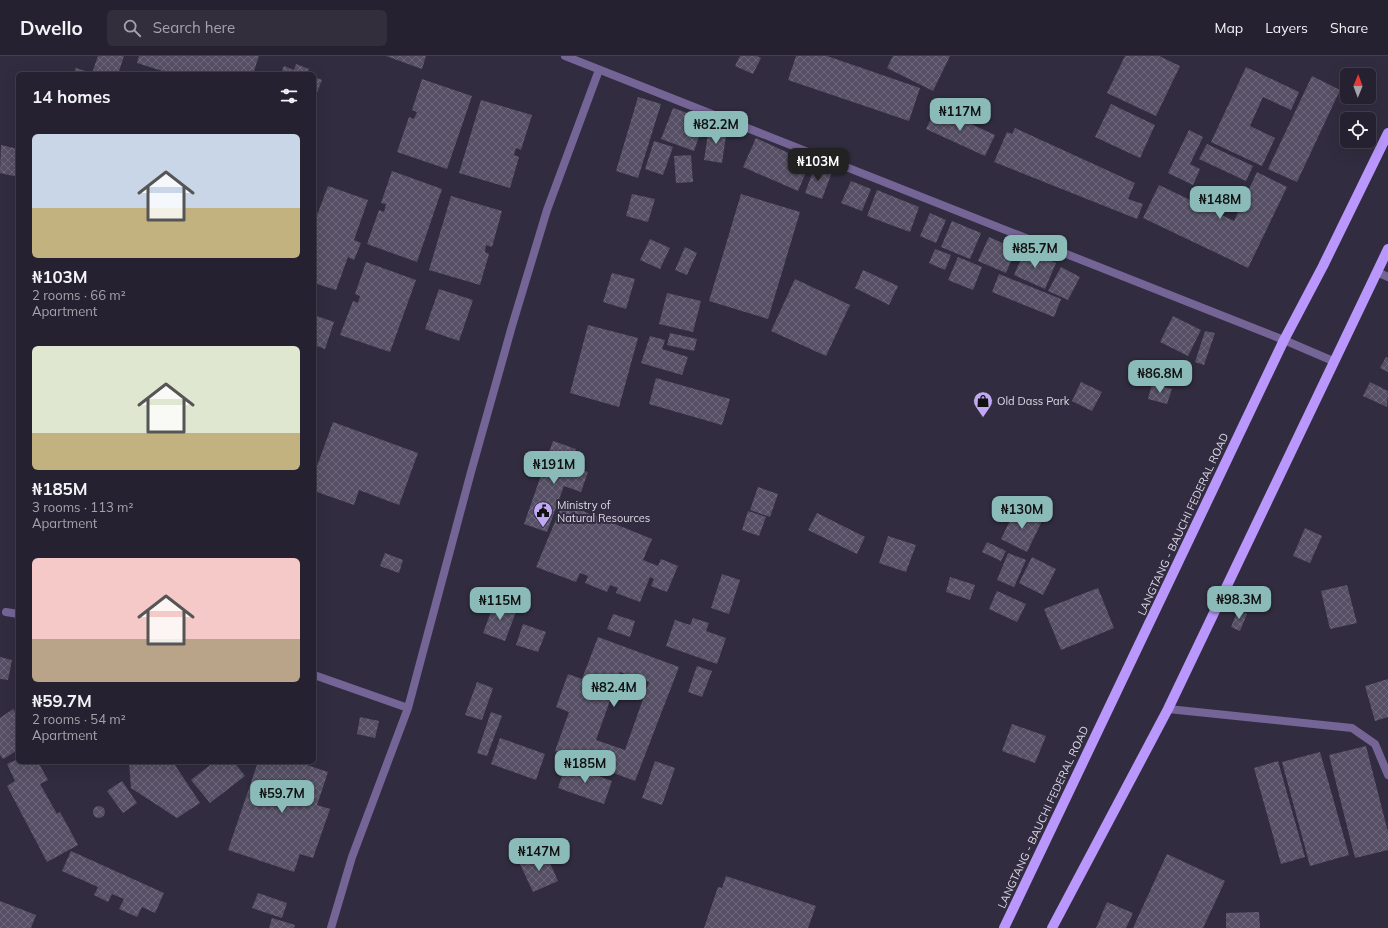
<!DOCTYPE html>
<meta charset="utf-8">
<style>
body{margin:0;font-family:Mulish,sans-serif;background:#322e3c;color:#f1f3f6;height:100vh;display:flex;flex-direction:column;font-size:15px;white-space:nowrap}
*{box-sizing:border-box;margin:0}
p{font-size:13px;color:#a4a3ab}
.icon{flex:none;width:22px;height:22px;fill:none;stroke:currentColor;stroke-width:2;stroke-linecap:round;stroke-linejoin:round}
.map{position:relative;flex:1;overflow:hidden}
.panel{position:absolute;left:16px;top:16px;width:300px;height:692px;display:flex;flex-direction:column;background:#262130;border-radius:6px;box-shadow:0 4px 16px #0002,0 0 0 1px #423e4c}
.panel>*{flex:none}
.needle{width:26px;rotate:1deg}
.buttons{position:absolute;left:1340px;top:12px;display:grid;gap:8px}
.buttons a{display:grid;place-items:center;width:36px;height:36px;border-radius:6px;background:#262130;box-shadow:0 4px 16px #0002,0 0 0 1px #423e4c;font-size:20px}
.price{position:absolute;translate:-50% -34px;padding:0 9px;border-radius:8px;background:#8bbbb9;color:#111;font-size:13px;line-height:26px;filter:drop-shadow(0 1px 2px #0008)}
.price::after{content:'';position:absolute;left:50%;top:24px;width:12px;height:9px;margin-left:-6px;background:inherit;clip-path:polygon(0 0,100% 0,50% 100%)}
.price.on{background:#222;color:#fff}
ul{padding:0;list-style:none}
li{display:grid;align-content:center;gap:8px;height:212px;padding:0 16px}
li span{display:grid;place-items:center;height:124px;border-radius:6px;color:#555}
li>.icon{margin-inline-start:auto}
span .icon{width:72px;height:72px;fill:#fffc;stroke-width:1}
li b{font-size:17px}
h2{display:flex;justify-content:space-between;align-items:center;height:48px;padding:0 16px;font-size:17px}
header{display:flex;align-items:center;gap:24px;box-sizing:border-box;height:56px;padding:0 20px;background:#262130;border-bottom:1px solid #423e4c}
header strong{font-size:19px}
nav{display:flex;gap:22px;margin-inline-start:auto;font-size:14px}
.search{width:280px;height:36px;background:#322e3c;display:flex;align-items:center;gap:10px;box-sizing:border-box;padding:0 14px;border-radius:6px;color:#a4a3ab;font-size:15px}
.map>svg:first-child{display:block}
</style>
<header>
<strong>Dwello</strong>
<div class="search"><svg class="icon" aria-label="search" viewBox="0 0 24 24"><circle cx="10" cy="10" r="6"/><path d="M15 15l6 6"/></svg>Search here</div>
<nav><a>Map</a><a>Layers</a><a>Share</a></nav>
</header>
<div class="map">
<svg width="1388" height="872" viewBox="0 0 1388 872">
<defs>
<pattern id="building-cross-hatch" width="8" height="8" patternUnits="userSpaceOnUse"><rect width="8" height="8" fill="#564f65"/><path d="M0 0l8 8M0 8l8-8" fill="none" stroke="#6e687b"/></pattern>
</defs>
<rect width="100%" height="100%" fill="#322c40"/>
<path fill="url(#building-cross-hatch)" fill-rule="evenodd" d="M98 0H124L118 18H73L76 12 92 17Z
M139 0H259L253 18H172L137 7Z
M386 0H426L422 13Z
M740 0H757L761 2 753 18 735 10Z
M796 0H827L920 32 909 65 788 24Z
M893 0H950L933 35 887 12Z
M1125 0H1159L1180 10 1156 60 1107 37Z
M296 8 309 13 307 18H281L284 10 294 14Z
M1246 11 1299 36 1291 54 1263 41 1250 70 1275 82 1262 110 1211 86Z
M1312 20 1340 34 1297 126 1268 113Z
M314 21 322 24 314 44Z
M422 23 472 40 447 113 397 96 409 61 414 63 417 56 412 54Z
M638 41 661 48 638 122 616 115Z
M481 44 532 59 521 94 516 92 514 99 519 101 510 132 459 117Z
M1111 48 1155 69 1140 102 1095 81Z
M673 52 705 63 694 95 661 83Z
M936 52 995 79 985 100 926 73Z
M709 71 727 73 722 107 704 104Z
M1015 72 1135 127 1128 143 1143 148 1137 163 994 106 1007 76 1012 78Z
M1189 74 1203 81 1190 108 1200 113 1193 129 1168 117Z
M756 82 810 107 798 135 743 111Z
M654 85 673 91 663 119 645 113Z
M1207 88 1253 110 1246 125 1199 103Z
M1 89 18 93V121L0 117Z
M691 99 693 126 676 127 674 100Z
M815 110 832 116 822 143 805 137Z
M392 115 442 133 417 206 367 188 379 154 384 156 386 148 381 147Z
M1257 116 1287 131 1248 212 1143 162 1159 129 1234 165Z
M851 125 871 133 862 155 841 147Z
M328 130 368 144 354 184 361 187 354 204 348 201 336 234 314 227V158L317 159Z
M877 134 919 151 910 176 867 160Z
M632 138 655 143 648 166 626 160Z
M741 138 800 156 768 263 709 245Z
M451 140 502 155 492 191 486 189 485 196 489 198 480 229 429 214Z
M930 157 946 164 936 187 920 180Z
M952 165 981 177 970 203 941 191Z
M989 181 1016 193 1006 217 978 205Z
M650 183 670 192 660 213 640 204Z
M685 191 697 197 687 219 675 214Z
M935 193 951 199 945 214 929 207Z
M1025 194 1056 207 1045 233 1014 219Z
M958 201 982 211 973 234 948 224Z
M366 206 416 224 390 296 340 279 353 245 358 247 360 240 355 238Z
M1061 211 1080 221 1068 244 1048 235Z
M863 214 898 230 889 249 855 232Z
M612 217 635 223 626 253 603 246Z
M999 218 1061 243 1054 261 992 236Z
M795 223 850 249 826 300 771 275Z
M439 233 473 244 459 285 425 273Z
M667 237 701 245 693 276 659 268Z
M314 259 334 266 325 293 314 289Z
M1173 260 1201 274 1188 300 1160 286Z
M588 269 638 282 619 351 570 337Z
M1205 275 1215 277 1204 309 1195 306Z
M670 277 697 283 694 295 667 289Z
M650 280 665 284 662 293 688 301 682 319 641 307Z
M1386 301 1388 302V316L1380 312Z
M656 322 730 343 722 369 649 348Z
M1081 326 1102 336 1092 355 1072 345Z
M1370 326 1388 335 1387 351 1363 340Z
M1152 328 1172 333 1167 348 1148 343Z
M333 366 418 397 399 449 359 434 354 449 314 435V409L317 410Z
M553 385 576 393 571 410 588 416 581 436 564 430 547 476 524 468Z
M758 431 778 438 770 461 750 454Z
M563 447 652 483 643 504 658 510 661 503 678 510 667 536 651 530 654 523 650 521 640 546 616 537 618 532 610 529 607 536 585 527 588 520 580 517 576 526 536 511Z
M1016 452 1042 465 1027 496 1001 483Z
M748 455 766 461 759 480 742 474Z
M817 457 865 481 857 498 808 474Z
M1305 472 1322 480 1310 507 1293 500Z
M888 480 916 489 906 516 879 507Z
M987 486 1006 495 1001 505 982 496Z
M385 497 403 504 399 517 380 510Z
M1008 497 1026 504 1014 531 997 524Z
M1032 501 1056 513 1043 539 1019 527Z
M722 518 740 524 729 558 711 552Z
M950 521 975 529 970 544 946 536Z
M1347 529 1357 567 1330 573 1321 535Z
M1098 532 1114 572 1061 594 1044 553Z
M997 535 1026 548 1017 566 989 553Z
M495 545 517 553 505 585 483 577Z
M1238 554 1247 558 1240 575 1231 571Z
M613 558 635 565 630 581 607 573Z
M693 562 709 567 706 575 726 582 717 608 666 590 675 564 690 569Z
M523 568 546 576 538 596 516 589Z
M598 581 679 611 635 725 555 695 569 656 556 651 568 618 582 623ZM620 616 649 626 625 694 596 684Z
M0 601 12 604 8 624 0 623Z
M697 610 712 615 702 641 688 636Z
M1388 623V661L1375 665 1365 630Z
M477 626 493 632 482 664 465 659Z
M13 653 18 660V694L3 703 0 699V662Z
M491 656 502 660 487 700 477 697Z
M360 661 379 665 375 682 357 678Z
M1012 668 1046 680 1035 707 1002 695Z
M500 682 545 698 536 724 491 708Z
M1366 690 1388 776V794L1355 802 1329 699Z
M1320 696 1349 799 1310 810 1282 706Z
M18 703V706H38L48 724 40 728 57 758 60 756 78 789 47 806 7 730 15 725 7 708Z
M655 705 675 712 662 749 642 742Z
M1278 705 1305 801 1281 808 1254 712Z
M129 706H173L200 747 177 762 131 732Z
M214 706H234L245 720 210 747 191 724Z
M258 706H298L328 716 317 749 330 753 313 802 300 798 294 816 228 794Z
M566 708 612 725 604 748 558 732Z
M122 725 137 747 123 757 107 735Z
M93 756a6 6 0 1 1 12 0a6 6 0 1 1-12 0Z
M71 795 164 837 155 857 142 851 137 861 119 853 124 843 112 838 108 846 94 839 98 831 62 815Z
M545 796 558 825 533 836 520 808Z
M1167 798 1225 825 1203 872H1133Z
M726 820 816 850 808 872H704L718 831 722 832Z
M258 837 287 847 282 862 252 852Z
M0 845 36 859 31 872H0Z
M1107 846 1133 857 1126 872H1096Z
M1259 856 1260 872H1226V857Z
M272 862 295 869 294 872H269Z"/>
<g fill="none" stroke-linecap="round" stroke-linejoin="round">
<path stroke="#756597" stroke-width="8" d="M1377 216 1388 221
M6 556 18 558
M314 619 408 652
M1168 653 1352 672 1375 688 1388 719
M331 872 352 801 408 652 471 416 512 270 547 154 599 14"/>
<path stroke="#756597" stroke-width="8" d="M565 0 1284 284 1333 305"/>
<path stroke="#ba97fd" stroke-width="10" d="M1004 872 1284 284 1323 210 1388 77
M1052 872 1168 653 1388 193"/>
</g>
<defs>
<symbol id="shop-pin" viewBox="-11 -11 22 30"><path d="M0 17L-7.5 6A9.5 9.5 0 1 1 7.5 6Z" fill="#c0a8f3" stroke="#322c40"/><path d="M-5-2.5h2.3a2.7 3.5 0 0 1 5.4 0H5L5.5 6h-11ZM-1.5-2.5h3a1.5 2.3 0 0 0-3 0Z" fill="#111"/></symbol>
<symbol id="civic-pin" viewBox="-11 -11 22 30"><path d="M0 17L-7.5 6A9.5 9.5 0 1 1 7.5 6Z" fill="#c0a8f3" stroke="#322c40"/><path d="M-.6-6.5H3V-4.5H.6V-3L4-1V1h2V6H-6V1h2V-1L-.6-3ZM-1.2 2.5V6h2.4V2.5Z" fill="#111"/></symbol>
</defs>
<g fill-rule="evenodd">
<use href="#shop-pin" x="972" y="334" width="22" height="30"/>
<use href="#civic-pin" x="532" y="444" width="22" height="30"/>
</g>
<g text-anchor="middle" stroke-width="4" stroke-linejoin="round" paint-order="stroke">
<g font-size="11" fill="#dddae6" stroke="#322c40" text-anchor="start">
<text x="997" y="349">Old Dass Park</text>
<text x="557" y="453">Ministry of<tspan x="557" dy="13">Natural Resources</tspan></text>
</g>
<g font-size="11" fill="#dddae6" stroke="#322c40">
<text transform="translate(1183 468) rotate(-65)" y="4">LANGTANG - BAUCHI FEDERAL ROAD</text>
<text transform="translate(1043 761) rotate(-65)" y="4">LANGTANG - BAUCHI FEDERAL ROAD</text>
</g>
</g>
</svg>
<div class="buttons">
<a><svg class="needle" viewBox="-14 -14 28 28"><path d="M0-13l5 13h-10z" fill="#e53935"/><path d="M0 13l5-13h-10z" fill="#a4a3ab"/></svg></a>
<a><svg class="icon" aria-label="locate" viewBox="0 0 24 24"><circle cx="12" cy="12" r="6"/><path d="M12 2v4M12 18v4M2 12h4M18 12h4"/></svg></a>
</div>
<b class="price" style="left:960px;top:76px">₦117M</b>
<b class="price" style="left:716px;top:89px">₦82.2M</b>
<b class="price on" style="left:818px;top:126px">₦103M</b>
<b class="price" style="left:1220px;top:164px">₦148M</b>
<b class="price" style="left:1035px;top:213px">₦85.7M</b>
<b class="price" style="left:1160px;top:338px">₦86.8M</b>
<b class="price" style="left:554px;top:429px">₦191M</b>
<b class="price" style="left:1022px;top:474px">₦130M</b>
<b class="price" style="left:1239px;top:564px">₦98.3M</b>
<b class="price" style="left:500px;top:565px">₦115M</b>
<b class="price" style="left:614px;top:652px">₦82.4M</b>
<b class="price" style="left:585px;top:728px">₦185M</b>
<b class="price" style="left:282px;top:758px">₦59.7M</b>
<b class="price" style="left:539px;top:816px">₦147M</b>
<section class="panel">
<h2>14 homes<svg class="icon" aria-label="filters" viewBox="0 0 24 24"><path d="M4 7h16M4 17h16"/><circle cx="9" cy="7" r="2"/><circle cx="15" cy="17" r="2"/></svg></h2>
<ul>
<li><span style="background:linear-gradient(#c9d6e8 60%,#c2b280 0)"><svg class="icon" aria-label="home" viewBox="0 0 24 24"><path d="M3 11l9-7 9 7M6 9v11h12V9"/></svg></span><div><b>₦103M</b><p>2 rooms · 66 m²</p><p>Apartment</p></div></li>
<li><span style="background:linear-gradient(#dfe7d0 70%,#c2b280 0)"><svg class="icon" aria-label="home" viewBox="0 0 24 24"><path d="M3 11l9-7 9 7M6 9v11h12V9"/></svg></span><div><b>₦185M</b><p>3 rooms · 113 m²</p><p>Apartment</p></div></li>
<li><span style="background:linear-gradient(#f6c9c9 65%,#b9a48a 0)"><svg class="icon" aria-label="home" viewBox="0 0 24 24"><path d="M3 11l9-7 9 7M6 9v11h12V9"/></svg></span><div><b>₦59.7M</b><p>2 rooms · 54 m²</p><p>Apartment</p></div></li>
</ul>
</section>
</div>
